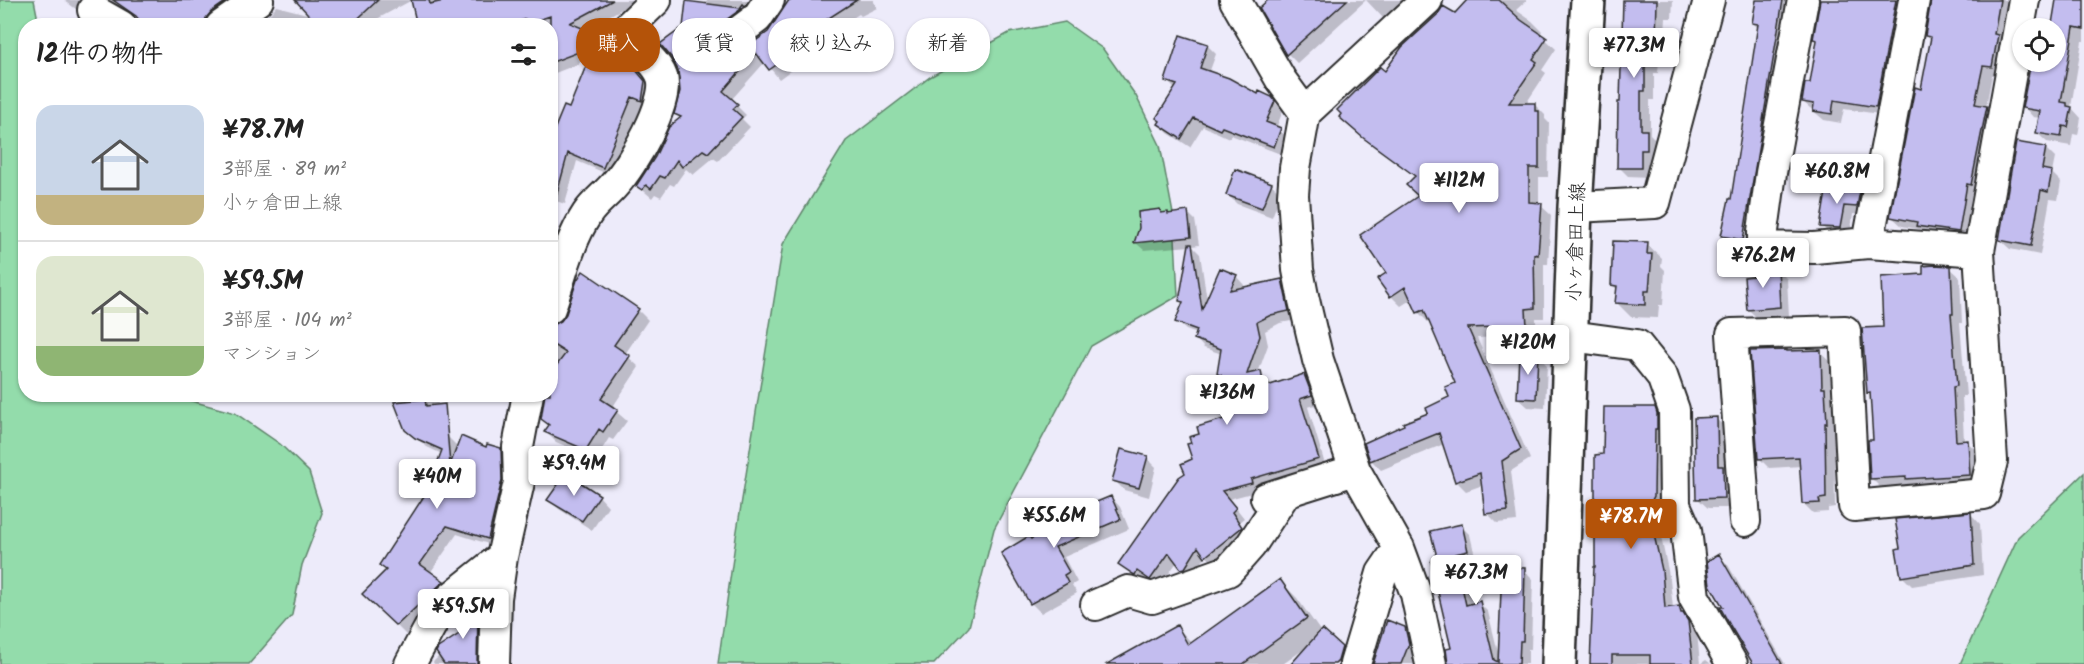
<!DOCTYPE html>
<html lang="ja">
<meta charset="utf-8">
<style>
body{margin:0;font-family:Kalam,"Klee One",sans-serif;background:#f6f6f6;color:#222;height:100vh;display:flex;flex-direction:column;font-size:22px;white-space:nowrap}
*{box-sizing:border-box;margin:0}
p{font-size:20px;color:#767676}
.icon{flex:none;width:33px;height:33px;fill:none;stroke:currentColor;stroke-width:2;stroke-linecap:round;stroke-linejoin:round}
.map{position:relative;flex:1;overflow:hidden}
.details{position:absolute;left:18px;top:18px;width:540px;height:384px;display:flex;flex-direction:column;background:#fff;border-radius:24px;box-shadow:0 2px 4px #0004}
.details>*{flex:none}
.banner{position:absolute;left:576px;top:18px;width:570px;height:54px;display:flex;gap:12px}
.buttons{position:absolute;left:2012px;top:18px;display:grid;gap:12px}
.buttons a{display:grid;place-items:center;width:54px;height:54px;border-radius:50%;background:#fff;box-shadow:0 2px 4px #0004;font-size:30px}
.price{position:absolute;translate:-50% -51px;padding:0 14px;border-radius:6px;background:#fff;color:#222;font-size:20px;line-height:39px;filter:drop-shadow(0 2px 3px #0008)}
.price::after{content:'';position:absolute;left:50%;top:36px;width:18px;height:14px;margin-left:-9px;background:inherit;clip-path:polygon(0 0,100% 0,50% 100%)}
.price.current{background:#b45309;color:#fff}
ul{padding:0;list-style:none}
li{display:flex;align-items:center;gap:18px;height:150px;padding:0 18px}
li+li{border-top:2px solid #e0e0e0}
li span{display:grid;place-items:center;flex:none;width:168px;height:120px;border-radius:18px;color:#555}
li>.icon{margin-inline-start:auto}
span .icon{width:72px;height:72px;fill:#fffc;stroke-width:1}
li b{font-size:26px}
h2{display:flex;justify-content:space-between;align-items:center;height:72px;padding:0 18px;font-size:26px}
.chip{padding:0 21px;border-radius:24px;background:#fff;box-shadow:0 2px 4px #0004;font-size:21px;line-height:54px}
.chip.current{background:#b45309;color:#fff}
.map>svg:first-child{display:block}
</style>
<div class="map">
<svg width="2084" height="664" viewBox="0 0 2084 664">
<rect width="100%" height="100%" fill="#edebfa"/>
<filter id="ink" filterUnits="userSpaceOnUse"><feTurbulence type="fractalNoise" baseFrequency=".0167" numOctaves="2"/><feDisplacementMap in="SourceGraphic" scale="12" xChannelSelector="R" yChannelSelector="G"/><feConvolveMatrix kernelMatrix="1 2 1 2 8 2 1 2 1" color-interpolation-filters="sRGB"/></filter>
<g filter="url(#ink)">
<path fill="#93dcab" stroke="#5f846b" stroke-width="1.5" d="M0 0H34L39 25 26 26V394L170 395 235 413 280 444 309 472 322 513 302 565 292 615 249 664H0Z
M1065 22 1103 49 1136 96 1160 145 1174 219 1178 296 1091 346 994 529 969 627 934 664H718L736 537 783 244 846 141 930 77 1009 33Z
M2084 473V664H1960L2018 537Z"/>
<path fill="#0003" d="M64 0H99L85 16Z
M110 0H234L216 26H145L146 24Z
M304 0H412L377 19 369 26H254L269 15 276 6 315 16Z
M413 0H638L583 30 611 41 620 51 625 62 653 91 651 109 642 105 612 176 577 161 565 204 550 199V143L569 110 590 60 585 62 582 59 578 64 550 75V26H418Z
M708 0H765L730 35 729 46 730 50 739 52 748 48 769 33 785 10 787 0H873L877 8 861 16 859 14 831 32 810 64 806 59 779 79 765 62 731 100 746 115 742 119 750 127 718 161 713 158 693 175 686 169 674 186 670 184 661 197 655 194 652 198 638 186 681 119 676 114 681 91 684 28Z
M1271 0H1404L1383 18 1366 0 1297 63 1288 54 1261 8Z
M1469 0H1527L1516 10 1532 21 1542 31 1540 34 1556 49 1542 70 1546 73 1525 105H1535L1545 115V119L1549 123 1548 177H1539V204L1551 215 1548 264H1544V318H1536V336L1477 338 1530 459 1511 471 1517 521 1497 523 1487 513 1483 485 1466 491 1456 481 1444 444 1381 470 1371 460 1451 397 1457 383 1430 321 1428 322 1418 312 1412 299 1401 306 1391 296 1388 274 1420 197 1416 177 1374 147 1351 127 1385 73 1455 15Z
M1625 0H1682H1673L1672 18H1666L1664 48H1660L1658 73H1654V100H1650V134L1656 140V159H1650L1649 177 1628 176 1619 167Z
M1757 0H1793L1751 248 1732 244 1723 235 1733 201 1758 28 1753 23Z
M1821 0H1910L1886 115 1844 109 1841 123 1824 120 1803 102 1811 85 1818 42 1815 39Z
M1932 0H2011L2001 76 1992 75 1986 107 1995 117 1968 241 1928 235 1923 230 1902 226 1892 217 1923 90 1932 41 1926 35Z
M2058 0H2084V41H2082L2071 107 2081 118 2078 135 2073 134 2071 146 2047 142 2037 133 2040 118 2033 117 2024 107 2032 62H2055V28H2053Z
M1207 45 1216 54 1209 73 1258 96 1271 98 1283 111 1276 128 1289 138 1283 155 1231 135 1229 138 1203 126 1190 147 1168 133 1160 124 1176 90 1166 80Z
M2045 148 2055 158 2052 173 2061 182 2058 200 2050 199 2040 255 2010 249 2000 240Z
M1271 184 1281 193 1272 217 1237 204 1228 195Z
M1828 187 1860 192 1869 202 1866 216 1853 214 1850 237 1831 236 1822 226Z
M1160 211 1169 215 1187 212 1195 220 1199 245 1192 246 1200 254 1207 300 1236 276 1244 285 1242 289 1282 281 1290 289 1297 320 1280 323 1265 331 1268 345 1258 373 1269 382 1270 386 1304 375 1313 384 1319 404 1308 407 1326 468 1259 491 1229 499 1244 518 1239 522 1250 536 1215 564 1206 556 1193 576 1191 577 1177 562 1159 587 1146 579 1143 583 1120 564 1187 474 1201 435 1229 419 1223 378 1219 374 1222 354 1204 348 1196 339 1197 334 1186 330 1177 322 1184 304 1180 301 1190 246 1144 250 1136 243Z
M1647 244 1662 258 1661 266 1665 270 1663 305H1659L1658 318 1631 317 1617 303 1618 290 1612 285Z
M1950 268 1960 277 1962 323H1960L1966 396H1962L1964 442H1967L1977 451 1979 484 1881 488 1871 478 1875 441 1872 395 1869 392 1885 328 1925 276Z
M1777 269 1787 279 1789 316 1758 319 1748 309Z
M638 310 648 320 625 354 639 367 612 408 627 421 613 440 609 438 596 459 556 442 546 432 550 426V326Z
M1820 352 1830 361 1831 396 1834 399 1835 507 1828 508V512L1813 513 1803 503 1801 466 1769 468 1759 458Z
M1537 356 1547 365 1545 408 1528 407 1518 398Z
M397 394H436L446 442 448 437 456 445V452L500 450 509 459 498 547 457 534 430 573 452 592 406 635 365 594 387 571 428 493 442 454 427 447 406 429Z
M1654 409 1664 418 1663 506 1657 518 1670 580 1673 608H1679L1688 617 1697 632 1700 664 1706 660 1711 664H1591L1605 456Z
M1716 419 1726 428 1727 472 1732 477 1733 508H1708L1698 499Z
M1147 458 1156 467 1149 497 1124 490 1114 480Z
M599 496 608 506 592 530 559 509 549 500Z
M1111 497 1120 507 1129 529 1064 557 1077 582 1072 585 1077 593 1041 613 1031 603 1032 541Z
M1971 514 1980 524 1983 575 1912 586 1903 577Z
M1461 526 1470 535 1476 560 1463 563 1472 605 1479 603 1488 612 1499 656 1524 570 1533 579 1531 649H1528V664H1449L1453 649 1433 562Z
M1719 556 1728 565 1785 664H1755L1725 608Z
M1280 581 1297 598 1323 635 1351 658 1349 664H1291L1305 651 1304 649 1283 664H1110L1177 627 1193 644Z
M472 605 481 614 486 664H434L433 662 464 632Z
M1405 628 1413 637 1417 653 1414 662 1416 664H1375Z"/>
<path fill="#c3bdef" stroke="#2b2b2b" stroke-width="1.5" d="M113 0H228L211 12 206 18 204 26H144L136 16Z
M295 0H378L350 26H319Z
M411 0H429L430 4 448 0H613L570 23 611 40 618 53 635 69 645 81 642 101 632 97 603 168 568 153 556 197H550V140L564 106 569 108 594 46 550 63V16L526 24 525 19 509 26H417Z
M789 0H857L821 23 800 56 796 51 769 70 756 53 723 91 738 104 733 109 742 117 708 153 703 150 682 167 677 160 665 178 660 176 651 189 646 185 642 190 636 186 655 157 669 127 681 117 674 114 680 91 678 70 671 57 660 44 683 27 686 1 740 8 743 4 745 6 726 20 721 27 720 34 724 44 730 49 738 50 747 47 768 32Z
M1268 0H1347L1286 55 1259 8Z
M1467 0H1499L1521 20 1547 38 1533 59 1537 62 1509 103H1535V111H1539V168H1529V202L1542 203 1538 255 1534 254 1535 308 1526 309 1527 326 1468 328 1521 449 1502 461 1508 511 1485 514 1480 473 1455 482 1439 433 1370 461 1364 443 1404 425 1403 423 1428 413 1426 408 1449 397 1445 387 1455 383 1424 310 1417 313 1405 287 1390 297 1377 279 1386 273 1360 235 1418 196 1406 185 1415 176 1362 137 1339 117 1341 114 1337 110 1380 67 1385 71 1402 47 1438 14 1443 6 1455 13Z
M1623 0H1657L1656 40H1651L1650 65 1645 64V91H1641V130H1647V150H1641V168H1617L1618 102H1620Z
M1756 0H1783L1743 240 1721 236 1729 199H1731L1751 70 1758 24 1752 23Z
M1820 0H1896L1876 107 1834 100 1832 114 1813 111 1814 104 1802 102 1805 83H1810L1817 40 1813 39Z
M1931 0H2000L1994 34 1998 35 1992 67 1983 66 1975 104 1987 106 1971 185 1967 184 1959 232 1916 226 1917 222 1890 217 1915 87 1921 89 1931 37 1925 36Z
M2056 0H2084V29L2074 27 2061 102 2067 103V106L2072 107 2068 127 2063 126 2061 137 2036 133 2040 111 2022 108 2031 62H2055V24H2052Z
M1180 35 1208 44 1200 68 1229 78 1258 94 1259 91 1272 97 1275 101 1266 122 1281 128 1274 147 1222 127 1220 130 1194 118 1181 139 1158 124 1160 121 1156 118 1177 85 1165 81Z
M2016 142 2046 147 2042 169 2052 171 2048 192 2041 190 2031 246 1999 240Z
M1235 169 1272 183 1262 208 1226 195Z
M1827 186 1860 191 1857 207 1844 206 1840 228 1820 227Z
M1160 209 1161 213 1168 212V214L1188 211 1191 237 1134 243 1139 228 1138 212Z
M1613 241 1648 242 1647 254H1652L1649 291H1645V305L1615 303 1617 286 1611 285Z
M1189 244H1192L1202 309 1220 268 1237 275 1230 290 1282 279 1289 311 1271 315 1257 322 1260 336 1247 374 1261 371 1264 387 1304 374 1312 395 1300 399 1319 459 1251 479 1252 483 1222 491 1236 508 1232 512 1242 527 1205 557 1198 547 1185 568 1181 569 1169 553 1150 580 1137 571 1135 575 1133 574 1118 564 1179 477 1185 473 1181 464 1192 459 1187 444 1191 443 1189 437 1199 434 1197 427 1227 418 1221 403 1226 400 1221 375 1217 374 1221 349 1194 339 1197 330 1175 322 1183 302 1179 301Z
M1934 265 1951 266 1953 314H1951L1957 386 1953 387 1956 441 1968 440 1970 475 1906 479V477L1870 479 1868 440H1873L1870 392 1867 393 1862 328 1883 327 1881 277 1923 274V266Z
M1778 268 1780 307 1747 310 1744 277 1753 276V270Z
M583 271 639 309 614 345 630 356 601 399 618 410 603 432 599 429 586 450 544 432 549 425 541 419 545 394H550V374L566 353 550 343V332L553 325 561 321 566 314 577 280Z
M1787 350V351L1821 350 1822 388H1825L1827 423H1825L1826 498 1819 499 1820 503 1802 504 1799 457 1758 459 1750 351Z
M1519 353 1538 354 1536 399 1517 398Z
M425 399 426 406 445 404 450 465 461 436 486 447 487 444 501 448 502 480 488 539 447 526 420 564 444 581 396 626 362 594 386 570 379 565 426 493 442 450 415 438 405 430 394 402Z
M1604 407H1655L1657 413V429H1655L1654 496 1648 508 1662 570 1665 608 1679 606 1681 613H1683L1688 621 1693 664H1650V655H1612V664H1590L1594 567H1595V455L1603 454Z
M1717 417 1718 466H1723L1724 498 1696 499 1694 418Z
M1121 449 1148 456 1139 488 1112 481Z
M566 473 600 495 582 521 547 500Z
M1111 496 1121 519 1055 547 1069 572 1064 575 1068 583 1030 604 1001 553 1029 536 1031 539 1075 511Z
M1971 512 1974 565 1901 577 1896 549 1900 548 1895 519Z
M1462 524 1468 551 1455 554 1466 605 1480 601 1494 660 1498 662 1502 567 1525 568 1523 641H1520L1519 664H1448L1446 649 1451 648 1431 562 1436 553 1430 531Z
M1719 554 1761 627 1782 664H1753L1731 627 1720 607H1723L1710 585 1707 561Z
M1280 579 1307 618 1243 664H1107L1177 625 1188 645Z
M472 603 478 612 477 664H444L436 652 438 648 462 632 454 619Z
M1387 620 1405 627 1409 644 1401 664H1373Z
M1322 629 1342 647 1338 661 1335 664H1291Z"/>
<g fill="none" stroke-linecap="round" stroke-linejoin="round">
<defs>
<path id="minor" d="M1235 0 1281 80 1305 113 1295 168 1293 195 1298 270 1303 296 1318 360 1355 470 1399 548 1416 594 1431 664
M1803 0 1771 173 1763 231V247L1814 248 1868 243 1979 251
M93 10 121 26
M221 26 258 0
M737 33 757 18 769 0
M1305 113 1427 0
M1575 207 1655 203 1709 0
M1868 243 1914 0
M550 308C561 277 569 241 587 214 595 202 606 195 615 184 632 166 670 101 662 77 657 63 640 49 629 40L627 28 656 0
M1571 336 1637 345 1662 376 1674 410 1675 505 1686 530 1694 597 1732 664
M1266 498 1355 470
M1745 521 1732 334 1845 331 1854 506 1984 494 1992 461 1979 251 2024 0
M1096 605 1128 591 1152 598 1228 571 1251 545 1286 492
M410 664 442 605 502 557
M494 664 496 598 502 557 519 482 518 447 528 394
M1355 664 1382 573 1399 548"/>
<path id="major" d="M1559 664 1575 207 1588 0"/>
</defs>
<use href="#minor" stroke="#2b2b2b" stroke-width="34"/>
<use href="#major" stroke="#2b2b2b" stroke-width="38"/>
<use href="#minor" stroke="#fff" stroke-width="30"/>
<use href="#major" stroke="#fff" stroke-width="33"/>
</g>
</g>
<g text-anchor="middle" stroke-width="4.5" stroke-linejoin="round" paint-order="stroke">
<g font-size="20" fill="#2b2b2b" stroke="#fff">
<text transform="translate(1575 242) rotate(-88)" y="7">小ヶ倉田上線</text>
</g>
</g>
</svg>
<div class="buttons">
<a><svg class="icon" aria-label="locate" viewBox="0 0 24 24"><circle cx="12" cy="12" r="6"/><path d="M12 2v4M12 18v4M2 12h4M18 12h4"/></svg></a>
</div>
<b class="price" style="left:1634px;top:79px">¥77.3M</b>
<b class="price" style="left:1837px;top:205px">¥60.8M</b>
<b class="price" style="left:1459px;top:214px">¥112M</b>
<b class="price" style="left:1763px;top:289px">¥76.2M</b>
<b class="price" style="left:1528px;top:376px">¥120M</b>
<b class="price" style="left:1227px;top:426px">¥136M</b>
<b class="price" style="left:574px;top:497px">¥59.4M</b>
<b class="price" style="left:437px;top:510px">¥40M</b>
<b class="price" style="left:1054px;top:549px">¥55.6M</b>
<b class="price current" style="left:1631px;top:550px">¥78.7M</b>
<b class="price" style="left:1476px;top:606px">¥67.3M</b>
<b class="price" style="left:463px;top:640px">¥59.5M</b>
<div class="banner">
<a class="chip current">購入</a>
<a class="chip">賃貸</a>
<a class="chip">絞り込み</a>
<a class="chip">新着</a>
</div>
<section class="details">
<h2>12件の物件<svg class="icon" aria-label="filters" viewBox="0 0 24 24"><path d="M4 7h16M4 17h16"/><circle cx="9" cy="7" r="2"/><circle cx="15" cy="17" r="2"/></svg></h2>
<ul>
<li><span style="background:linear-gradient(#c9d6e8 75%,#c2b280 0)"><svg class="icon" aria-label="home" viewBox="0 0 24 24"><path d="M3 11l9-7 9 7M6 9v11h12V9"/></svg></span><div><b>¥78.7M</b><p>3部屋 · 89 m²</p><p>小ヶ倉田上線</p></div></li>
<li><span style="background:linear-gradient(#dfe7d0 75%,#8fb573 0)"><svg class="icon" aria-label="home" viewBox="0 0 24 24"><path d="M3 11l9-7 9 7M6 9v11h12V9"/></svg></span><div><b>¥59.5M</b><p>3部屋 · 104 m²</p><p>マンション</p></div></li>
</ul>
</section>
</div>
